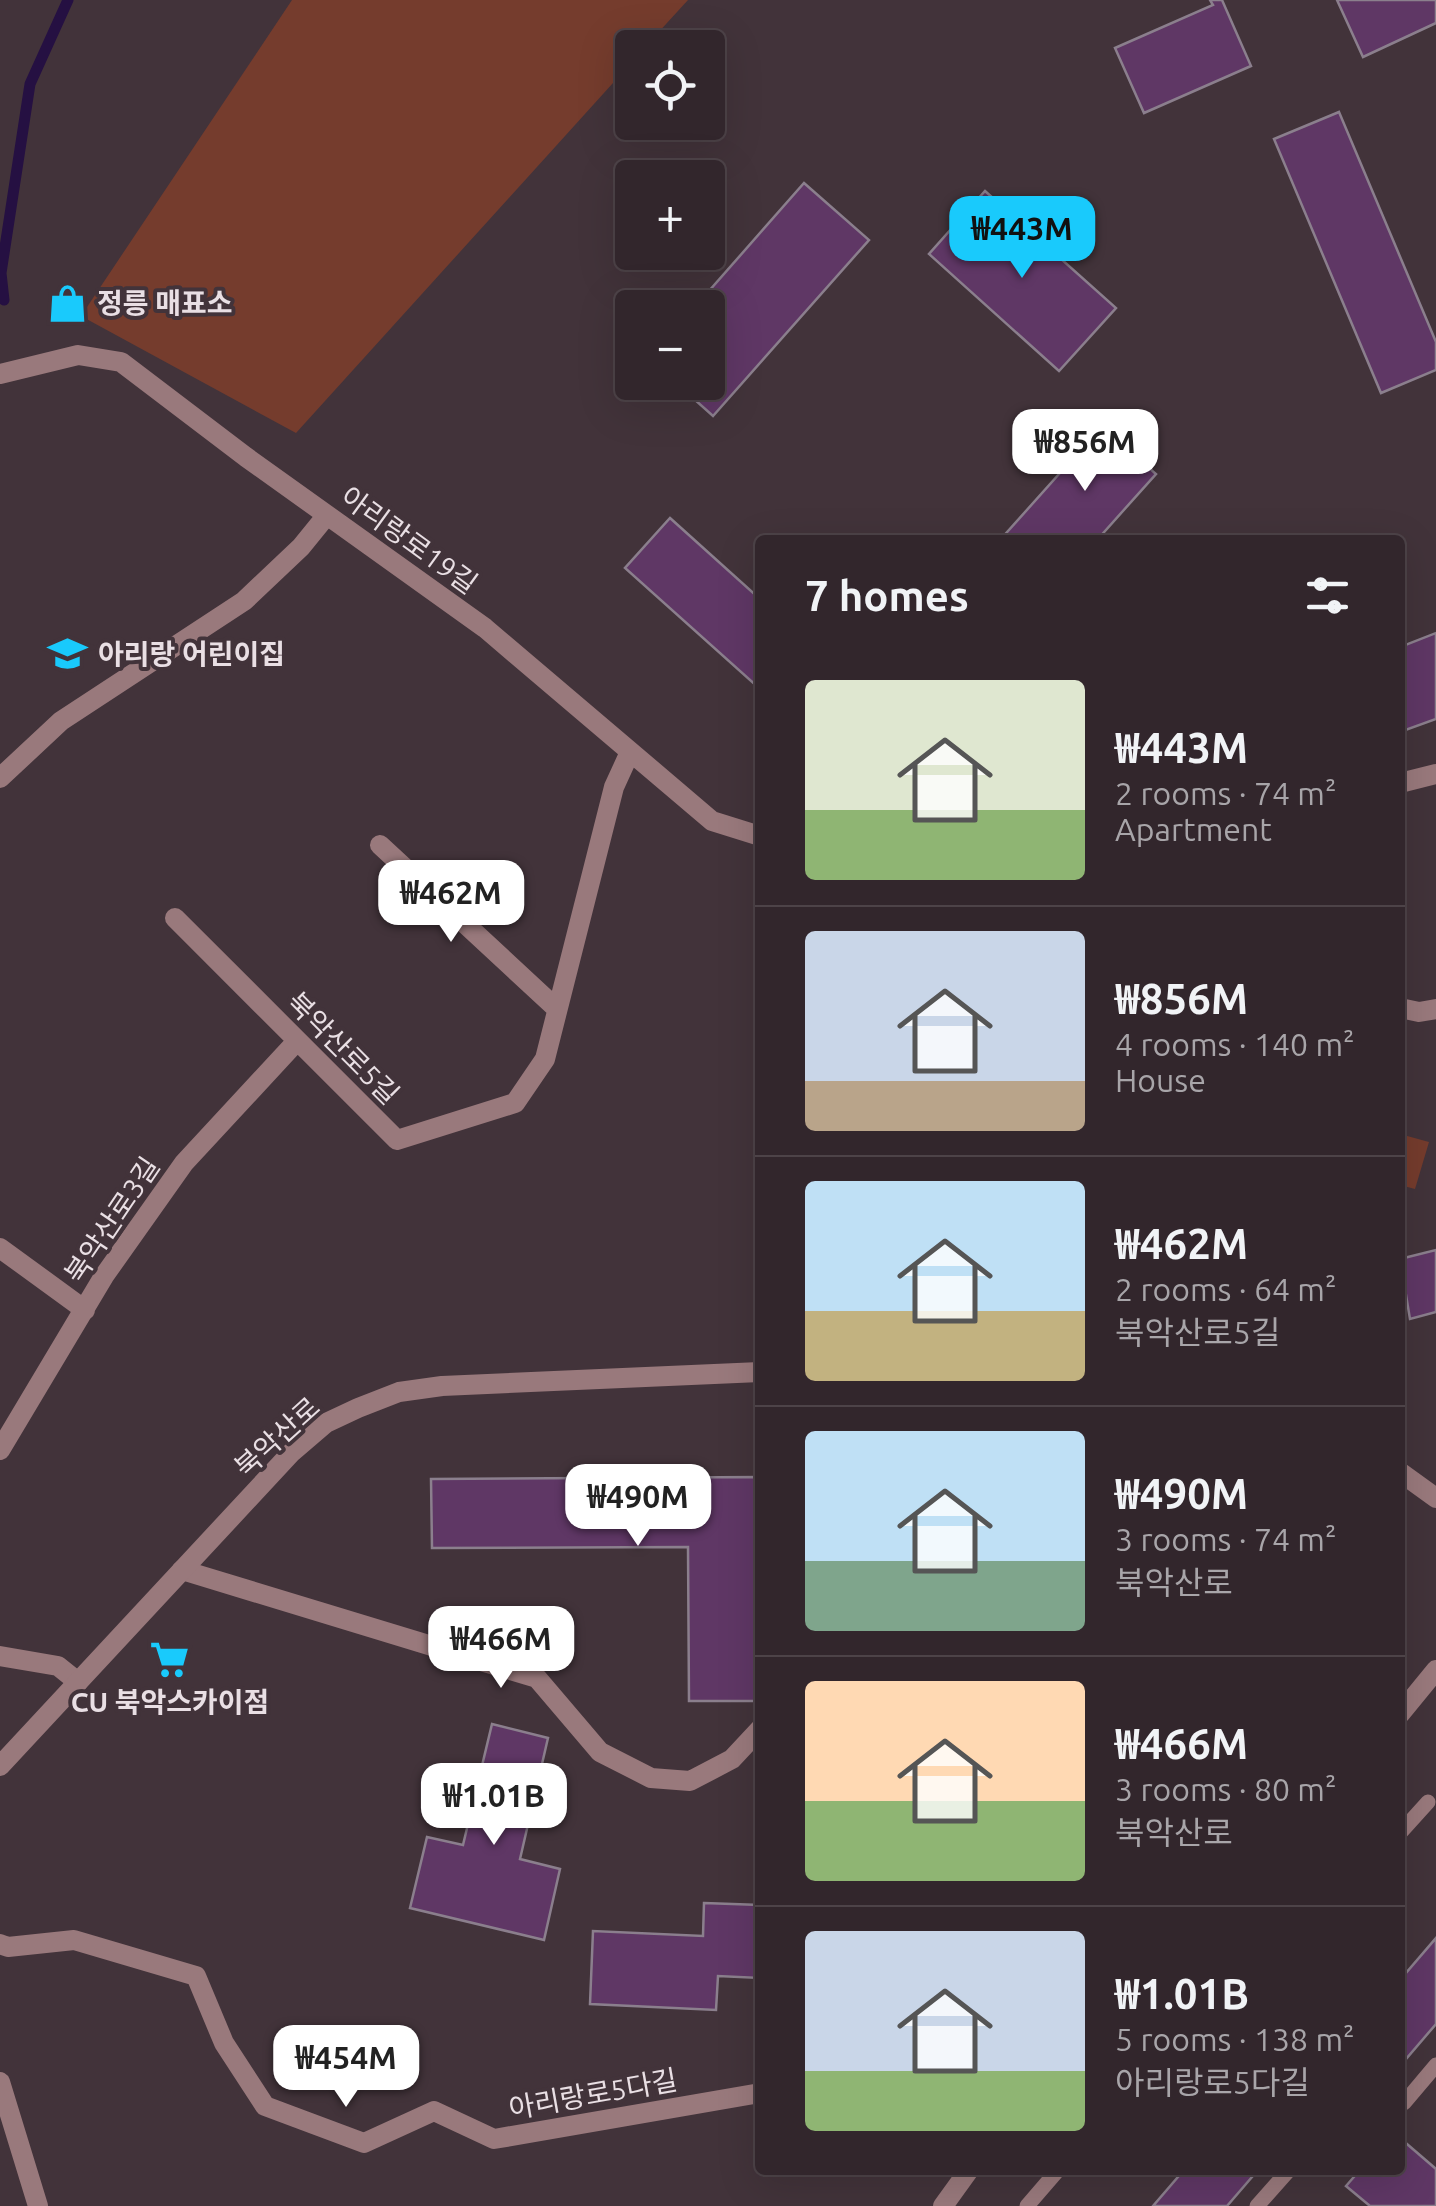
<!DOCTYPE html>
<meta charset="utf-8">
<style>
body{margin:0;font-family:Ubuntu,"Noto Sans KR",sans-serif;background:#3a2e34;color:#f1f3f6;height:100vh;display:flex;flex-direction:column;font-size:38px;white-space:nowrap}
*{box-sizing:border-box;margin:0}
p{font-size:32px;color:#a8a5a9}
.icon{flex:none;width:55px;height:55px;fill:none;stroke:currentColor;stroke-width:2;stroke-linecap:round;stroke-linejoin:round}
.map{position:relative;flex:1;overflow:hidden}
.drawer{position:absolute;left:755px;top:535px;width:650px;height:1640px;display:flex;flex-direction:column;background:#32262c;border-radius:10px;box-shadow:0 10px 40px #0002,0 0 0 2px #4d4348}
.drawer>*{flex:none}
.controls{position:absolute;left:615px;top:30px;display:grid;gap:20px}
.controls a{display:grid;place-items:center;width:110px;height:110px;border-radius:10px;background:#32262c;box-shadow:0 10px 40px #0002,0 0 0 2px #4d4348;font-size:50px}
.price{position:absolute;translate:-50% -85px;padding:0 22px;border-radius:20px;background:#fff;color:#222;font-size:32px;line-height:65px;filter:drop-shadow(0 2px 5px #0008)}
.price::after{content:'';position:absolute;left:50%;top:60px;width:30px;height:22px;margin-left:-15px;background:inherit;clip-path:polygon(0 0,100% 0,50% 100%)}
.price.on{background:#19cafc;color:#111}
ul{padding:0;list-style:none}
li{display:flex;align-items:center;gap:30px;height:250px;padding:0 50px}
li+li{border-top:2px solid #4d4348}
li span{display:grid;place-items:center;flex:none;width:280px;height:200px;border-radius:10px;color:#555}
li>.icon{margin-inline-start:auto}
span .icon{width:120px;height:120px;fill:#fffc;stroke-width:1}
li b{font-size:42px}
h2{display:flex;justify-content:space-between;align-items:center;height:120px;padding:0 50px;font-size:42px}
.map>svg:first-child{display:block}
</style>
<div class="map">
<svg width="1436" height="2206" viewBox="0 0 1436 2206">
<rect width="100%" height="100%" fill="#42333a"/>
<path fill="#753c2d" d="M292 0H688L645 47 632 48V62L296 433 81 316Z
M1400 1134 1429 1142 1415 1189 1400 1185Z"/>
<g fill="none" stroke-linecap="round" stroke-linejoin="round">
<path stroke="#251042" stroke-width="11" d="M4 300 1 273 30 84 68 0"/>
</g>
<path fill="#5f3765" stroke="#8b7f8d" stroke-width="2.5" d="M1210 0H1222L1251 66 1144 113 1115 48 1213 5Z
M1337 0H1436V23L1363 57Z
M1339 112 1436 342V370L1381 393 1274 139Z
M804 183 869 240 713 416 675 382H708V308H694Z
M985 191 1116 308 1059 371 929 254Z
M1102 426 1156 474 1097 540H1000Z
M670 518 760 599V689L625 568Z
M1436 633V719L1400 732V647Z
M1436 1250V1312L1410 1319 1400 1259Z
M760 1477V1701H689L688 1547 432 1548 431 1479Z
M492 1724 548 1738 520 1859 560 1869 544 1940 410 1908 427 1837 463 1845Z
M704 1903 760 1905V1978L718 1976 716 2010 590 2004 593 1931 703 1936Z
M1436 1938V2024L1400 2066V1980Z
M1400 2138 1436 2169V2206H1370L1346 2186 1360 2170H1400Z
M1184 2170H1258L1227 2206H1153Z"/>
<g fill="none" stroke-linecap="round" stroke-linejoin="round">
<path stroke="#99797c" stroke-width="15" d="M1400 1833 1428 1802
M1404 2103 1436 2065
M1027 2206 1058 2170
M1257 2206 1289 2170"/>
<path stroke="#99797c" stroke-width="20" d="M0 374 78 355 121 362 246 457 485 628 712 821 760 836
M0 778 61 721 244 601 301 547 327 515
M1400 783 1436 774
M380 845 557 1009
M175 918 397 1140 515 1103 545 1059 614 787 630 752
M1400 1008 1419 1012 1436 1009
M0 1248 85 1310
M0 1450 104 1276 184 1163 297 1041
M182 1570 537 1678 600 1752 651 1778 690 1781 732 1759 760 1729
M0 1656 58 1666 78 1682
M1400 1714 1436 1670
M0 1944 8 1947 74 1940 196 1976 224 2043 265 2106 364 2143 434 2111 494 2139 760 2093
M0 2082 38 2206
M943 2206 969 2170"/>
<path stroke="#99797c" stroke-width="20" d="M1400 1472 1436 1498
M0 1766 291 1453 326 1423 358 1408 399 1392 442 1386 760 1372"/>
</g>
<defs>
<symbol id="shop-bare" viewBox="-9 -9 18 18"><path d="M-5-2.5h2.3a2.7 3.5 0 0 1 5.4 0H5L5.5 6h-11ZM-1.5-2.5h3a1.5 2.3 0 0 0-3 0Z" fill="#19cafc" stroke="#42333a" stroke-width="2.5" paint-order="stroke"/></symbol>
<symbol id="school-bare" viewBox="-9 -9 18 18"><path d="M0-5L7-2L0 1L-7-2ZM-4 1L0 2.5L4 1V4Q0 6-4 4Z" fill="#19cafc" stroke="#42333a" stroke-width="2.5" paint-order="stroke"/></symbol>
<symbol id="supermarket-bare" viewBox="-9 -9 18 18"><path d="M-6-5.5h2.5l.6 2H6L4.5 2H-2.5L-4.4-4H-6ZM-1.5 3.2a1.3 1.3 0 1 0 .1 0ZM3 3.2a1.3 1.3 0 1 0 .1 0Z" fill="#19cafc" stroke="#42333a" stroke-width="2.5" paint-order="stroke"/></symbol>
</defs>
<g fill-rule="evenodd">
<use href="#shop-bare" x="40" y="276" width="55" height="55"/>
<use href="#school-bare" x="40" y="626" width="55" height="55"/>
<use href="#supermarket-bare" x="142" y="1632" width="55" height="55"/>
</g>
<g text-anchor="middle" stroke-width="8" stroke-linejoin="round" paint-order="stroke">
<g font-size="28" font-weight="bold" fill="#e9dfe4" stroke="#42333a" text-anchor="start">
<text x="97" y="313">정릉 매표소</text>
<text x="98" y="664">아리랑 어린이집</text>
<text x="170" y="1712" text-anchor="middle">CU 북악스카이점</text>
</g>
<g font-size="28" fill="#e9dfe4" stroke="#42333a">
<text transform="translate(409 540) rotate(36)" y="10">아리랑로19길</text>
<text transform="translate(343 1048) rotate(45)" y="10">북악산로5길</text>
<text transform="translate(112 1220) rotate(-56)" y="10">북악산로3길</text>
<text transform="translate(277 1437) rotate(-42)" y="10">북악산로</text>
<text transform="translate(593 2094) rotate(-10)" y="10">아리랑로5다길</text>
</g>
</g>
</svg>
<div class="controls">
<a><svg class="icon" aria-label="locate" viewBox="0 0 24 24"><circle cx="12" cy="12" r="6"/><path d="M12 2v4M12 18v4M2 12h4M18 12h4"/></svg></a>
<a>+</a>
<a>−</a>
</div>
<b class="price on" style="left:1022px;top:281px">₩443M</b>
<b class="price" style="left:1085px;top:494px">₩856M</b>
<b class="price" style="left:451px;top:945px">₩462M</b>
<b class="price" style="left:638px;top:1549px">₩490M</b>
<b class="price" style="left:501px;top:1691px">₩466M</b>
<b class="price" style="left:494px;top:1848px">₩1.01B</b>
<b class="price" style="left:346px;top:2110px">₩454M</b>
<section class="drawer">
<h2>7 homes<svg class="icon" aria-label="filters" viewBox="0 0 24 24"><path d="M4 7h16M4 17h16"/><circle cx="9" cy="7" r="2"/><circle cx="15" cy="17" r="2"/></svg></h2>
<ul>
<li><span style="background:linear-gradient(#dfe7d0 65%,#8fb573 0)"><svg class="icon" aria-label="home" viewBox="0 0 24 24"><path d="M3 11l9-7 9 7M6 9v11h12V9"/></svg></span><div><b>₩443M</b><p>2 rooms · 74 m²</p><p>Apartment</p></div></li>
<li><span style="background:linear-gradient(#c9d6e8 75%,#b9a48a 0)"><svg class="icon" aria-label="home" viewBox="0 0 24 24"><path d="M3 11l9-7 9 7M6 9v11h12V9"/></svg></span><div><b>₩856M</b><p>4 rooms · 140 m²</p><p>House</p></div></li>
<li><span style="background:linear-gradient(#bfe0f5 65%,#c2b280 0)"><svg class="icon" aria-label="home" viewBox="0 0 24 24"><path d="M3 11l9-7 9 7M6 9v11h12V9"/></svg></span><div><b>₩462M</b><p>2 rooms · 64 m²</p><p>북악산로5길</p></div></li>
<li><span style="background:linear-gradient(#bfe0f5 65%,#7fa58c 0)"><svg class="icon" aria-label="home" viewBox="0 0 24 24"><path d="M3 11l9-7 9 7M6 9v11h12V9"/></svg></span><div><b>₩490M</b><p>3 rooms · 74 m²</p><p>북악산로</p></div></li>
<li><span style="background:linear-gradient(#ffd9b3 60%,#8fb573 0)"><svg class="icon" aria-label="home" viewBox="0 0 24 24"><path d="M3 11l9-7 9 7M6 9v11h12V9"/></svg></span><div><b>₩466M</b><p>3 rooms · 80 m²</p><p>북악산로</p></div></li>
<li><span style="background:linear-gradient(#c9d6e8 70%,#8fb573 0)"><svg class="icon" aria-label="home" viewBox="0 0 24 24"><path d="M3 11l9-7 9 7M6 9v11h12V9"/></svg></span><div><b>₩1.01B</b><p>5 rooms · 138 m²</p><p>아리랑로5다길</p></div></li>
</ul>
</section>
</div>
